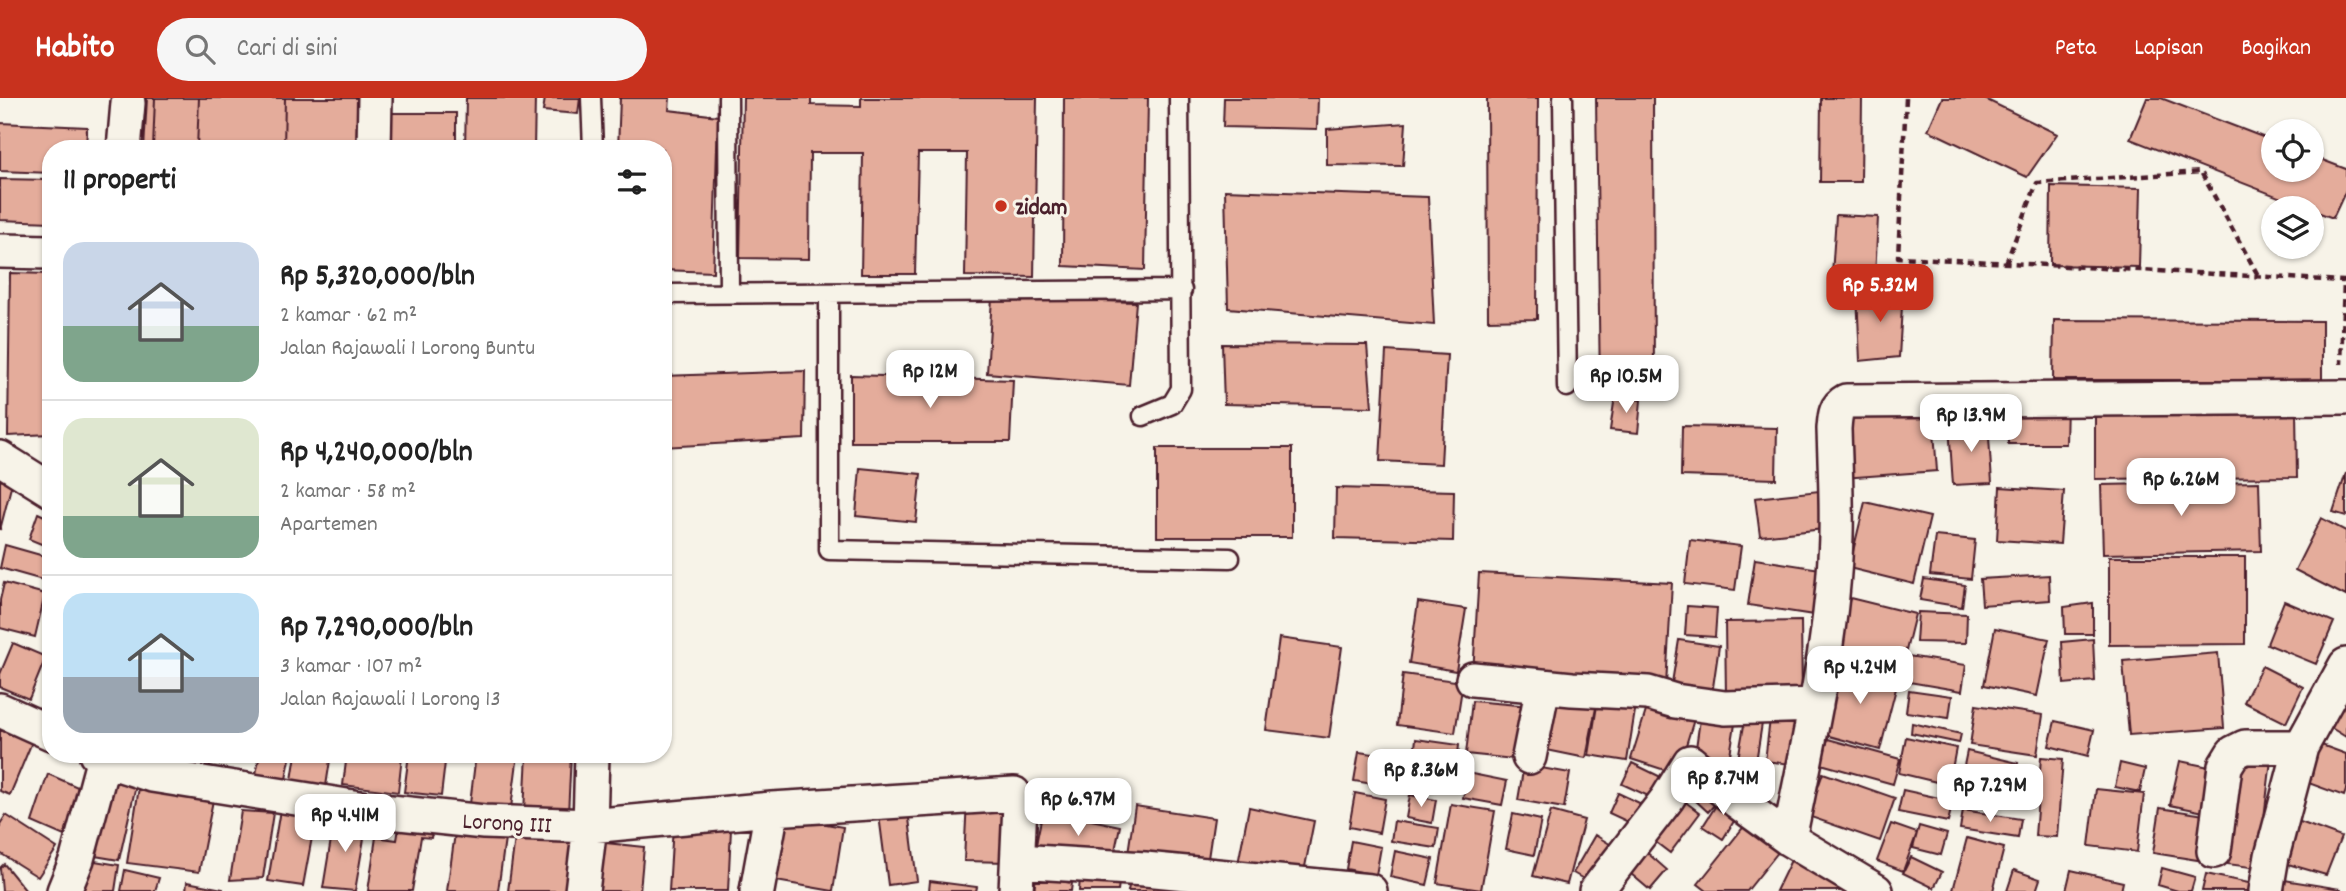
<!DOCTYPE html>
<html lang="id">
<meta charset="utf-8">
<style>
body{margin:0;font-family:Dekko,sans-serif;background:#f6f6f6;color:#222;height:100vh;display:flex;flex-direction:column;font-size:26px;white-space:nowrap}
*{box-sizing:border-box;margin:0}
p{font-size:23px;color:#767676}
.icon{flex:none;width:38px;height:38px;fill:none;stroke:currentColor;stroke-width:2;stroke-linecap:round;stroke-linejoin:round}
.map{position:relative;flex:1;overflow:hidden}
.panel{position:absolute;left:42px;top:42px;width:630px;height:623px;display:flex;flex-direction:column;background:#fff;border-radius:28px;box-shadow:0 2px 5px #0004}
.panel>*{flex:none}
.controls{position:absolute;left:2261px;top:21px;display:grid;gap:14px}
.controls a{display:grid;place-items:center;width:63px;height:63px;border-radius:50%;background:#fff;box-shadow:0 2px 5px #0004;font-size:35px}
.price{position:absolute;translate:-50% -60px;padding:0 16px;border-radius:14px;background:#fff;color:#222;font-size:23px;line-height:46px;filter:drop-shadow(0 2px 4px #0008)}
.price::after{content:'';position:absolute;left:50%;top:42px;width:21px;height:16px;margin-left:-10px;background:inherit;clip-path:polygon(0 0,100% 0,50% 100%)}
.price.active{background:#c8321e;color:#fff}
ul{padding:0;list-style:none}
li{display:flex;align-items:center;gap:21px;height:175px;padding:0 21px}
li+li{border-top:2px solid #e0e0e0}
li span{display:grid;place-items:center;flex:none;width:196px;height:140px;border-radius:21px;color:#555}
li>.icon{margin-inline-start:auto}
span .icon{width:84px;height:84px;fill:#fffc;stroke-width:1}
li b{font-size:30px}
h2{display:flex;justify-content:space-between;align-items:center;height:84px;padding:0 21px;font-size:30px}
header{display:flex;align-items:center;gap:42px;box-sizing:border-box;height:98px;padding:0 35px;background:#c8321e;color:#fff}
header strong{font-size:33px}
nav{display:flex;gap:38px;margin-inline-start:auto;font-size:24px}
.search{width:490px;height:63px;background:#f6f6f6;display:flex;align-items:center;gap:18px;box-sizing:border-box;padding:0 24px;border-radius:38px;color:#767676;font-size:26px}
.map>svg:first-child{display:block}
</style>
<header>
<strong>Habito</strong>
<div class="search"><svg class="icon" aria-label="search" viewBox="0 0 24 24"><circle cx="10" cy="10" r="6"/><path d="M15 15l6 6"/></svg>Cari di sini</div>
<nav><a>Peta</a><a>Lapisan</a><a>Bagikan</a></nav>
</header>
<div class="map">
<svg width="2346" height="793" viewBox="0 0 2346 793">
<rect width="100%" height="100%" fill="#f7f3e8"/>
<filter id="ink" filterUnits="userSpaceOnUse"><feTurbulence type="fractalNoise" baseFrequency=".0143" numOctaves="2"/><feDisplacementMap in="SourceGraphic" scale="14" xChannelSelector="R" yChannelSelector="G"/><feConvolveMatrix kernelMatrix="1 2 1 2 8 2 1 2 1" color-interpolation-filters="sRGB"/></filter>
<g filter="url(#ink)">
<path fill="#e4ac9b" stroke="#4a1f2b" stroke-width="2" d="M147 0H369L368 51H144Z
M155 0H199L197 51H153Z
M285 0H358L356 51H284Z
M466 0H535L534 51H465Z
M545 0H580L578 16 543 13Z
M620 0H670L669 12 718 18 713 174 663 172V51H618Z
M743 0H811V7L861 8V0H1037L1034 179 965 178 967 55H918L915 176H861L863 55H810L809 161 740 160Z
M1064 0H1148L1145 172 1063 168Z
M1224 0H1318L1317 31 1223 29Z
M1487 0H1538L1537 221 1488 222Z
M1596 0H1653L1654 287 1600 289Z
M1821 0H1862L1861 84H1820Z
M1942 0H1983L2057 36 2027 79 1928 32Z
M2147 0H2161L2273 43V72H2312V58L2346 71V92L2333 120 2312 112V110H2307L2130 41Z
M385 15H456V51H385Z
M0 25 87 29 86 51H51V75L0 73Z
M1406 25 1403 68 1327 67V31Z
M0 81 51 82V124L0 122Z
M2051 88 2141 90 2139 169 2050 167Z
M1225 92 1428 99 1434 227 1228 210Z
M1836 117 1878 119 1875 179 1832 177Z
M10 175 51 176V336L8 338Z
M1903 191 1899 259 1860 263 1857 195Z
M992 200 1136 204 1129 287 987 275Z
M2054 222 2322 223V282H2053Z
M1222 246 1367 247 1372 309 1224 306Z
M1386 253 1447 257 1441 366 1380 363Z
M805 273 804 341 663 349V278Z
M851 277 1013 282 1010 344H851Z
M1615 298 1641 302 1638 335 1610 332Z
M1932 307 1937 373 1843 380 1839 314Z
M2008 307H2067L2066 346H2008Z
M2296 311 2297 379 2095 381V313Z
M1988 324 1992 385 1953 387 1949 327Z
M1682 328 1777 330 1776 381 1681 378Z
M1157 350H1292V439H1157Z
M860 370 921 376 916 424 856 418Z
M2346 375V418L2333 414Z
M0 382 12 385 0 432Z
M2259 384 2261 453 2103 456 2101 387Z
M2000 389 2064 393 2060 446 1997 442Z
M1336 390 1454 393 1453 443 1335 440Z
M1819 393 1823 431 1760 438 1755 400Z
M1865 404 1930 419 1914 486 1849 470Z
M38 415 51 421V450L29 441Z
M2321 420 2346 433V498L2295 472Z
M1935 438 1975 442 1971 481 1930 477Z
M1690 442 1741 448 1735 492 1685 486Z
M5 447 51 460 46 483 0 470Z
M2109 459H2245V546L2109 547Z
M1755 461 1827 472 1820 518 1748 507Z
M1479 475 1672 485 1666 587 1473 576Z
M2049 477 2050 502 1982 507 1980 481Z
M1924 481 1965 487 1962 509 1920 502Z
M4 485 45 496 35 539 0 530V502Z
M1850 500 1915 516 1903 565 1838 549Z
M2284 503 2334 524 2316 566 2267 546Z
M1418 504 1466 511 1456 573 1409 565Z
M2093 505V536H2065L2064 509Z
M1687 508 1717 510 1715 539 1685 537Z
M1918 514 1967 516 1966 545 1916 544Z
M1801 523 1802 596 1726 598 1725 524Z
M1995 530 2049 541 2037 598 1984 587Z
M1279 540 1342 549 1329 640 1266 632Z
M2093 541 2095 583 2064 586 2062 544Z
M1679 542 1719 548 1711 603 1670 597Z
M13 545 46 559 29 601 0 589V576Z
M2218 555 2224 630 2129 637 2123 563Z
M1908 558 1966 567 1962 593 1903 583Z
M1841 563 1899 579 1880 652 1822 636Z
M2262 568 2303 589 2286 625 2244 604Z
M1403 576 1463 584 1455 635 1397 627Z
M1909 592 1952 598 1949 620 1906 614Z
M1599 595 1637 600 1627 663 1589 657Z
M1547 600 1596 610 1586 660 1537 650Z
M1650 600 1696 615 1677 676 1631 661Z
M2344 601 2346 602V639L2328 628Z
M1472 603 1529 608 1523 662 1466 656Z
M1976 607 2043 617 2037 657 1970 647Z
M1701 614 1736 620 1729 663 1695 657Z
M1746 616 1763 619 1756 664 1738 661Z
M1770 621 1796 624 1791 666 1765 663Z
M2055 623 2094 632 2088 658 2049 648Z
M1912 625 1961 636 1959 645 1911 635Z
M0 632 32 644 10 697 0 693Z
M1906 639 1956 650 1949 687 1899 675Z
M1416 641 1459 647 1454 693 1410 688Z
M1828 641 1900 661 1893 686 1821 666Z
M2316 645 2346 656V692L2344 698 2303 683Z
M1967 653 2018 665 2008 708 1958 697Z
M1359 654 1409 661 1404 691 1354 683Z
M135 656H182L179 668Z
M260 656H291L285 686 255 681Z
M296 656H331L326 688 292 682Z
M347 656 402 658 398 694 343 687Z
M409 656H446L441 698 404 694Z
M476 656H518L510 718 469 714Z
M527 656H571L568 716 524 714Z
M2232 657 2271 662 2258 770 2219 765Z
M2041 659 2063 661 2057 739 2035 738Z
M2180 663 2214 670 2204 714 2170 707Z
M1632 665 1667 682 1657 702 1622 686Z
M2120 665 2145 671 2140 694 2115 689Z
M1524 667 1570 675 1564 710 1518 702Z
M1695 674 1722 698 1708 714 1681 689Z
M1467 675 1507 683 1502 707 1463 700Z
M1823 675 1895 700 1880 743 1808 718Z
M48 676 80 690 64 738 32 724Z
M101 683 136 687 119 762 83 756Z
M140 683 214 697 199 774 127 765Z
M2096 691 2144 696 2137 754 2089 748Z
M1903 692 1953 703 1948 724 1898 714Z
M1355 695 1385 701 1379 735 1349 729Z
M1618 695 1648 709 1639 729 1609 715Z
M1675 696 1700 715 1670 755 1645 736Z
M1410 697 1436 702 1432 725 1406 720Z
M1722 698 1742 710 1723 741 1703 728Z
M967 701 1009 702 1007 764 964 763Z
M281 706 317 712 303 788 268 783Z
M1451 706 1495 713 1481 792 1437 785Z
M1135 708 1214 720 1207 767 1128 755Z
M1249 709 1314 723 1303 779 1238 766Z
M2160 710 2211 718 2204 763 2153 755Z
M1043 712 1120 728 1112 767 1035 751Z
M1963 712 2021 721 2018 740 1960 731Z
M241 713 273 715 263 780 230 782Z
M908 713 917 783 888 787 879 717Z
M1551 713 1584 722 1567 786 1533 778Z
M1513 716 1541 722 1534 757 1506 751Z
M6 717 57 750 38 779 0 755V726Z
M335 717 367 723 355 793 323 790Z
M401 717 434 722 431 740 421 739 412 793H368L376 739 397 742Z
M787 719 843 729 833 793 776 783Z
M1750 721 1783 748 1747 793H1707L1698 786Z
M2292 721 2341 739 2326 777 2281 764Z
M1394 723 1439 730 1436 750 1391 743Z
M1891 726 1917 735 1903 773 1877 763Z
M673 727 731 731 728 793H669Z
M1919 728 1947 736 1941 757 1913 750Z
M516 732 574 739 567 793H508Z
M455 735 505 741 498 793H447Z
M1595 737 1618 751 1596 788 1573 775Z
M1967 740 2004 750 1993 793 1953 792Z
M1351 743 1381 749 1376 777 1346 771Z
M596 744 644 749 640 793H591Z
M1636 745 1667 772 1650 792 1618 765Z
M1395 753 1433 761 1427 787 1390 779Z
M1911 759 1942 774 1934 790 1903 775Z
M1792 760 1846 793H1776Z
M83 761 119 767 115 793H77Z
M4 766 26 793H2L0 770Z
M2162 770 2195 779 2191 793H2178L2158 787Z
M125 772 159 780 155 793H121Z
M2014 772 2040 781 2036 793H2007Z
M2071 772 2123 784 2121 793H2066Z
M2206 776 2258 787 2256 793H2202Z
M1131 778 1178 785 1177 793H1128Z
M1036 779 1072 785 1071 793H1034Z
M1080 780 1119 784 1118 793H1079Z
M2278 781 2341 791V793H2276Z
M930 783 977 789 976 793H929Z
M187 784 223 791V793H186Z"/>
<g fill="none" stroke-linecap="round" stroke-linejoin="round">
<defs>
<path id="service" d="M591 0 593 51
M728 0 729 195
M1563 0 1567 289
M829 195V452L1230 460
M663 196 1182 192
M1143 318 1172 306 1181 291 1179 0"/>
<path id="minor" d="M124 51 128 5
M374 51 375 0
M0 153 51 154
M0 360 51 392
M1473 581 1572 591 1648 595 1675 603 1725 610 1816 607
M0 612 51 635
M96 656 118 666 152 677 372 712 484 724 590 728 772 711 1014 696 1020 706 1016 793
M1529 659 1543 588
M1789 741C1809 641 1833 540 1836 438 1837 402 1835 366 1834 331 1835 318 1835 309 1846 303L2346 299
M2214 753 2225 668 2233 655 2245 649H2301
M1018 763 1145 771 1370 793
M64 793 77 761 104 660
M582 793 590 728 592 656
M757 793 772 711
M1596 793 1667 701 1690 664 1738 704 1789 741 1876 793
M2266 793 2272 758 2301 649 2346 567"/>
</defs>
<use href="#service" stroke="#4a1f2b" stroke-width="23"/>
<use href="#minor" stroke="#4a1f2b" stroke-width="38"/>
<path stroke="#4a1f2b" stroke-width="4.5" stroke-dasharray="7 5" stroke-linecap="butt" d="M1906 0 1898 159 2344 183 2341 266
M2006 165 2037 85 2201 74 2259 179"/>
<use href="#service" stroke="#f7f3e8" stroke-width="18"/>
<use href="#minor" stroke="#f7f3e8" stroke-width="33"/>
</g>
</g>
<circle fill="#c8321e" stroke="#f7f3e8" stroke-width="2.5" cx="1001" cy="108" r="7"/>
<g text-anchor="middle" stroke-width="6" stroke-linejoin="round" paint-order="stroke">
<g font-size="24" font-weight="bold" fill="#4a1f2b" stroke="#f7f3e8" text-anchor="start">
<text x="1015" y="116">zidam</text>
</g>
<g font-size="24" fill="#4a1f2b" stroke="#f7f3e8">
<text transform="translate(507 724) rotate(3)" y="8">Lorong III</text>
</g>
</g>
</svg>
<div class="controls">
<a><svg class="icon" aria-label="locate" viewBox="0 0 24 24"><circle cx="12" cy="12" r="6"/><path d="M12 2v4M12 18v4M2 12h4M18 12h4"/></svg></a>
<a><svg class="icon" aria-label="layers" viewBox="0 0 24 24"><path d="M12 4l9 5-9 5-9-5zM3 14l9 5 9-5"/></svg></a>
</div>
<b class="price active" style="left:1880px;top:226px">Rp 5.32M</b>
<b class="price" style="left:930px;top:312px">Rp 12M</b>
<b class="price" style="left:1626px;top:317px">Rp 10.5M</b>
<b class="price" style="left:1971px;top:356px">Rp 13.9M</b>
<b class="price" style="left:2181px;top:420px">Rp 6.26M</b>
<b class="price" style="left:1860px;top:608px">Rp 4.24M</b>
<b class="price" style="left:1421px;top:711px">Rp 8.36M</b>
<b class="price" style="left:1723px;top:719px">Rp 8.74M</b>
<b class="price" style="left:1990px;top:726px">Rp 7.29M</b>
<b class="price" style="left:1078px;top:740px">Rp 6.97M</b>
<b class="price" style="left:345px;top:756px">Rp 4.41M</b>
<section class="panel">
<h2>11 properti<svg class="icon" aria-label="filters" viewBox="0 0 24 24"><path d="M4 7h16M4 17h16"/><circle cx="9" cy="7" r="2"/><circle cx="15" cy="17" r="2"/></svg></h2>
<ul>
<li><span style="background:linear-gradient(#c9d6e8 60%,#7fa58c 0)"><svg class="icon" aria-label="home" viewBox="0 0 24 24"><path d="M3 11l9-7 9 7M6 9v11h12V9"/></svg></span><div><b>Rp 5,320,000/bln</b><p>2 kamar · 62 m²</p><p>Jalan Rajawali 1 Lorong Buntu</p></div></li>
<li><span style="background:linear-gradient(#dfe7d0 70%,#7fa58c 0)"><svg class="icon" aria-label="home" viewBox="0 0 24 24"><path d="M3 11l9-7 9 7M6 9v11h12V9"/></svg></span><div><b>Rp 4,240,000/bln</b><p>2 kamar · 58 m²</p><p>Apartemen</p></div></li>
<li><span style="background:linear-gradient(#bfe0f5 60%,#9aa5b1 0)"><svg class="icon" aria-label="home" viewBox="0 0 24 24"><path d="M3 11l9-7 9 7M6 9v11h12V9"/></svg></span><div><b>Rp 7,290,000/bln</b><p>3 kamar · 107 m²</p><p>Jalan Rajawali 1 Lorong 13</p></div></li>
</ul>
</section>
</div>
